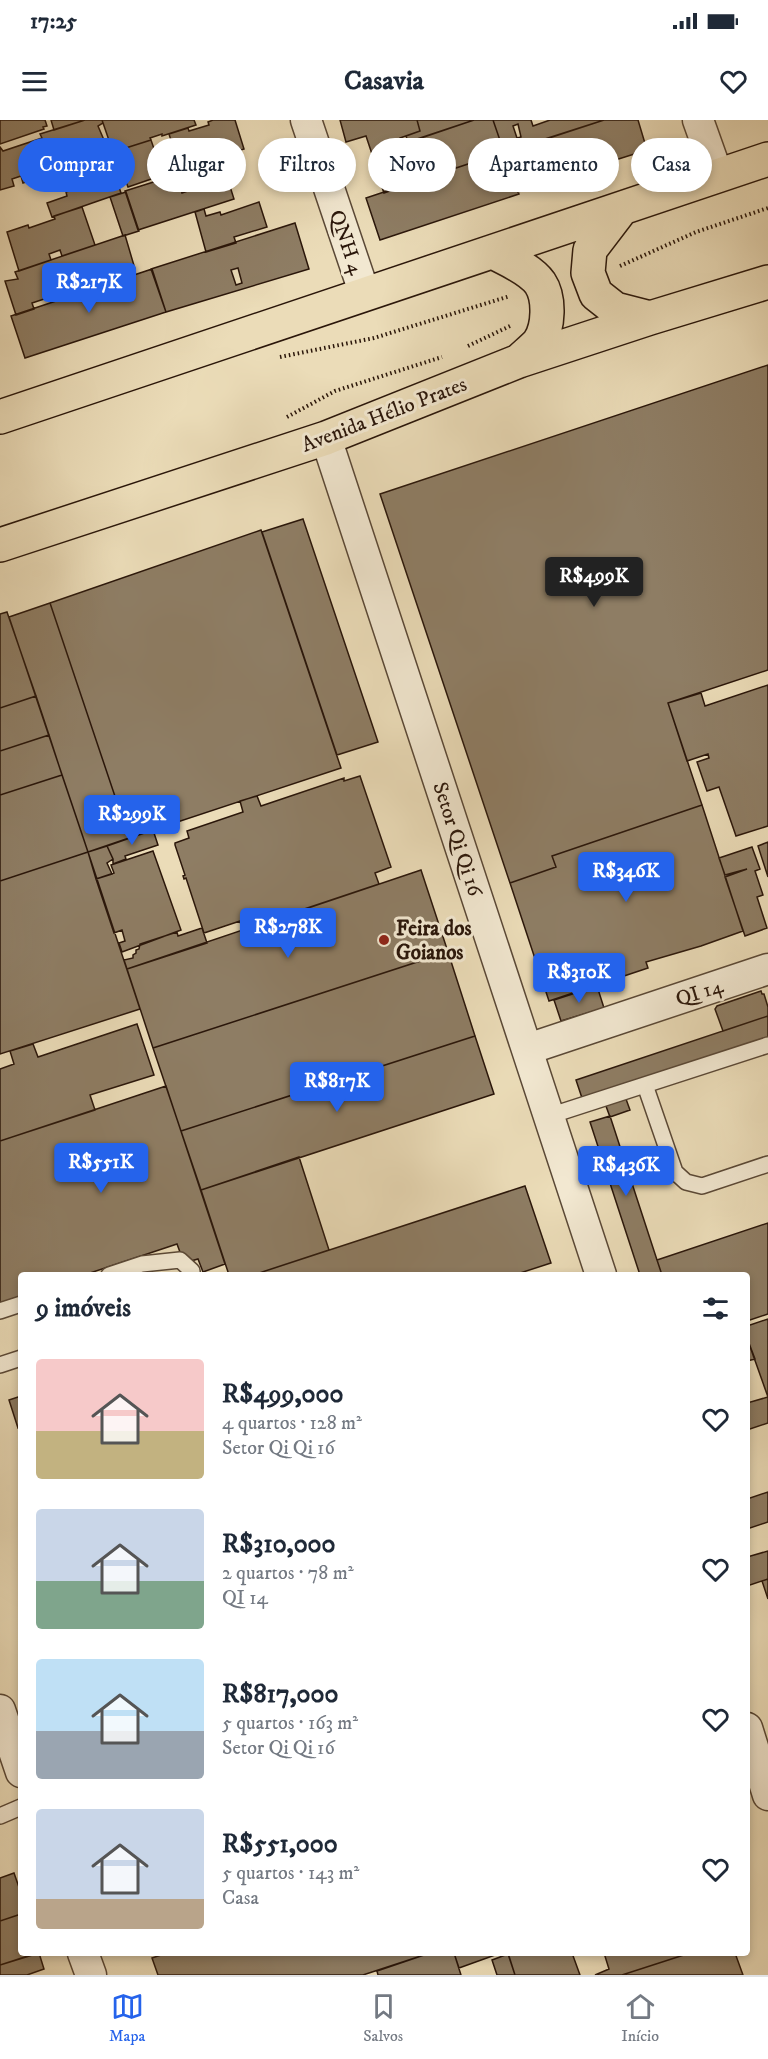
<!DOCTYPE html>
<html lang="pt">
<meta charset="utf-8">
<style>
body{margin:0;font-family:"IM FELL DW Pica",serif;background:#f6f6f7;color:#1f2937;height:100vh;display:flex;flex-direction:column;font-size:22px;white-space:nowrap}
*{box-sizing:border-box;margin:0}
p{font-size:20px;color:#747a83}
.icon{flex:none;width:33px;height:33px;fill:none;stroke:currentColor;stroke-width:2;stroke-linecap:round;stroke-linejoin:round}
.map{position:relative;flex:1;overflow:hidden}
.side{position:absolute;left:18px;top:1152px;width:732px;height:684px;display:flex;flex-direction:column;background:#fff;border-radius:6px;box-shadow:0 3px 9px #0003}
.side>*{flex:none}
.top-card{position:absolute;left:18px;top:18px;width:732px;height:54px;display:flex;gap:12px}
.price{position:absolute;translate:-50% -51px;padding:0 14px;border-radius:6px;background:#2563eb;color:#fff;font-size:20px;line-height:39px;filter:drop-shadow(0 2px 3px #0008)}
.price::after{content:'';position:absolute;left:50%;top:36px;width:18px;height:14px;margin-left:-9px;background:inherit;clip-path:polygon(0 0,100% 0,50% 100%)}
.price.on{background:#222;color:#fff}
ul{padding:0;list-style:none}
li{display:flex;align-items:center;gap:18px;height:150px;padding:0 18px}
li span{display:grid;place-items:center;flex:none;width:168px;height:120px;border-radius:6px;color:#555}
li>.icon{margin-inline-start:auto}
span .icon{width:72px;height:72px;fill:#fffc;stroke-width:1}
li b{font-size:26px}
h2{display:flex;justify-content:space-between;align-items:center;height:72px;padding:0 18px;font-size:26px}
.tag{padding:0 21px;border-radius:27px;background:#fff;box-shadow:0 3px 9px #0003;font-size:21px;line-height:54px}
.tag.on{background:#2563eb;color:#fff}
.status{display:flex;justify-content:space-between;align-items:center;height:42px;padding:0 30px;background:#fff;direction:ltr}
.status svg{height:16px;fill:currentColor}
header{display:flex;justify-content:space-between;align-items:center;height:78px;padding:0 18px;background:#fff;font-size:27px;font-weight:800}
.tab-bar{display:flex;justify-content:space-around;align-items:center;height:84px;border-top:2px solid #e0e1e3;background:#fff;font-size:16px;color:#747a83}
.tab-bar a{display:grid;justify-items:center;gap:3px}
.tab-bar .on{color:#2563eb}
.map>svg:first-child{display:block}
</style>
<div class="status"><b>17:25</b><svg viewBox="0 0 49 12"><path d="M0 12V9h3v3zM5 12V6h3v6zM10 12V3h3v9zM15 12V0h3v12zM26 1h20v11H26zM47 4h2v5h-2z"/></svg></div>
<header><svg class="icon" aria-label="menu" viewBox="0 0 24 24"><path d="M4 6h16M4 12h16M4 18h16"/></svg>Casavia<svg class="icon" aria-label="heart" viewBox="0 0 24 24"><path d="M12 20l-8-8c-3-5 5-10 8-4 3-6 11-1 8 4z"/></svg></header>
<div class="map">
<svg width="768" height="1855" viewBox="0 0 768 1855">
<rect width="100%" height="100%" fill="#ebdcb8"/>
<filter id="stains"><feTurbulence type="fractalNoise" baseFrequency=".00333" numOctaves="4"/><feColorMatrix values="0 0 0 0 .2 0 0 0 0 .09 0 0 0 0 .02 0 0 0 .5 -.17"/></filter>
<radialGradient id="worn" r=".72"><stop offset=".6" stop-color="#630" stop-opacity="0"/><stop offset="1" stop-color="#630" stop-opacity=".3"/></radialGradient>
<path fill="#8e7d64" stroke="#2a160a" stroke-width="1.5" fill-rule="evenodd" d="M0 0H45L47 6 43 7 44 9 0 24Z
M51 0H85L54 10Z
M85 0H102L103 3 98 6 110 34 84 43 81 35 59 42 62 50 23 63 21 56 12 59 14 66 0 70V27L3 31 42 18 40 14Z
M102 0H194L196 5 162 16V14L150 18 151 20 113 32Z
M213 0H235L244 29 180 49 169 14 188 8 189 11 209 5 208 2Z
M340 0H417L420 11 400 18 402 24 372 34 366 16 346 22Z
M417 0H474L408 22 406 16 420 11Z
M474 0H493L504 32 456 48 455 46 417 58 418 61 384 73 371 35Z
M493 0H531L533 6 550 0H604L504 32ZM518 4 521 17 517 18 513 6Z
M604 0H638L647 30 549 61 537 22Z
M151 20 163 55 128 67 124 56 121 57 113 32Z
M537 22 549 61 518 72 504 32Z
M504 32 519 74 380 120 366 78Z
M113 33 116 41 111 43 121 73 52 97 47 83 67 76 66 72 79 68 77 63 85 60 80 44Z
M239 35 243 49 181 70 182 73 227 57 234 79 138 110 125 71Z
M126 72 139 111 123 116 110 77Z
M259 82 267 107 234 117 236 123 206 132 195 92 204 89 206 96 220 92 221 95Z
M82 87 95 125 62 136 60 130 49 134 51 140 19 151 7 112 28 105 29 108 55 99 54 96Z
M295 103 309 149 166 192 151 149ZM238 148 242 163 236 165 231 150Z
M125 115 135 149 32 183 34 189 16 195 5 161 18 159 15 152Z
M152 149 166 192 25 238 11 196Z
M768 245V550L668 583 702 685 552 736 556 747 510 763 380 374Z
M303 399 378 622 337 635 262 412Z
M261 410 341 648 129 718 50 483Z
M50 483 129 718 88 732 9 497Z
M7 492 36 576 0 588V494Z
M768 565V706L736 716 719 667 707 671 697 642 709 638 708 634 687 641 668 583 701 573 705 586Z
M36 576 49 615 0 631V588Z
M49 615 62 655 0 675V631Z
M62 655 88 732 0 761V675Z
M360 656 391 747 375 753 379 764 244 809H242L240 801 204 813 186 758 184 759 183 756 185 755 175 725V723L189 718 187 711 243 692 240 681 257 676 261 686 344 658V661Z
M702 685 743 811 701 826 646 842 648 848 549 881 510 763 556 747 552 736Z
M153 710 158 725 125 736 126 739 113 744V739L107 726Z
M768 722V757L758 726Z
M107 726 113 739 107 743 112 754 96 759 88 732Z
M752 727 760 749 755 751 763 775 757 777 767 808 745 816 725 757 747 749 725 755 719 738Z
M153 731 181 810 122 832 119 823 125 821 122 810 114 813 96 759 114 753 111 745Z
M88 732 140 889 0 934V761Z
M421 750 448 832 153 928 127 849Z
M202 808 207 823 127 849 124 840 133 838V835L136 833V830L139 829 140 824 177 812 178 816Z
M448 832 475 916 181 1011 153 928Z
M597 866 604 888 561 901 554 880Z
M761 871 762 874H764L768 887V896L723 911 715 889 717 886Z
M768 896V919L622 968 630 990 610 997 603 978 584 984 576 960Z
M137 904 154 955 90 975 95 990 0 1021V949L14 944 10 931 33 924 38 937Z
M475 916 494 974 201 1070 181 1011Z
M166 966 225 1144 203 1152 198 1139 184 1143 177 1124 84 1155H21V1176L0 1183V1021Z
M610 996 657 1140 662 1155H640L590 1002Z
M299 1037 329 1130 253 1155H229L201 1070Z
M525 1066 551 1143 514 1155H253Z
M768 1103V1194L747 1201V1155H662L657 1140Z
M768 1199V1303L747 1310V1283L768 1277 747 1218V1206Z
M747 1218 755 1239 747 1241Z
M21 1276V1307L18 1308 9 1280Z
M768 1372V1402L747 1409V1379Z
M768 1431V1459L747 1466V1437Z
M768 1459V1479L762 1461Z
M14 1753 21 1773V1783L19 1784 21 1794 0 1801V1758Z
M21 1794V1833H37L0 1845V1801Z
M39 1833 44 1849 27 1855H0V1845Z
M167 1833H430L363 1855H158L152 1838Z
M430 1833H454L461 1855H378L377 1851Z
M454 1833H498V1834L459 1848Z
M508 1833H572L580 1855H515Z
M604 1833H690L622 1855H595L609 1849Z
M690 1833H735L743 1855H622Z
M508 1834 515 1855H497L492 1840Z"/>
<g fill="none" stroke-linecap="round" stroke-linejoin="round">
<defs>
<path id="service" d="M645 965 675 1052 686 1062 702 1066 768 1044
M549 996 768 925
M109 1155 142 1144 180 1140 192 1151V1155
M0 1191 21 1184
M0 1245 21 1238
M0 1696 21 1687"/>
<path id="minor" d="M306 0 365 175
M698 0 718 56
M326 318 601 1155
M528 929 768 849
M0 1590 21 1652
M747 1608 768 1675
M83 1833 91 1855"/>
<path id="primary" d="M622 88 590 130 588 153 596 174 615 189 650 198
M493 132C508 140 530 149 540 163 550 178 549 207 539 222 533 229 525 235 519 241
M0 297 768 39
M0 425 326 318 519 241 650 198 768 162"/>
</defs>
<use href="#service" stroke="#5a4836" stroke-width="18"/>
<use href="#minor" stroke="#5a4836" stroke-width="33"/>
<use href="#primary" stroke="#2a160a" stroke-width="36"/>
<path stroke="#2a160a" stroke-width="4" stroke-dasharray="1.5 3" stroke-linecap="butt" d="M620 146 696 112 768 88
M468 226 510 206
M280 237 374 218 510 176
M287 297 335 271 442 237"/>
<use href="#service" stroke="#f2e8d1" stroke-width="15"/>
<use href="#minor" stroke="#f2e8d1" stroke-width="30"/>
<use href="#primary" stroke="#ebdcb8" stroke-width="33"/>
</g>
<circle fill="#8f2418" stroke="#f2e8d1" stroke-width="2" cx="384" cy="820" r="6"/>
<g text-anchor="middle" stroke-width="6" stroke-linejoin="round" paint-order="stroke">
<g font-size="21" fill="#2a160a" stroke="#f2e8d1">
<text transform="translate(347 122) rotate(71)" y="7">QNH 4</text>
<text transform="translate(384 294) rotate(-21)" y="7">Avenida Hélio Prates</text>
<text transform="translate(458 719) rotate(72)" y="7">Setor Qi Qi 16</text>
<text transform="translate(699 872) rotate(-18)" y="7">QI 14</text>
</g>
<g font-size="21" font-weight="bold" fill="#2a160a" stroke="#f2e8d1" text-anchor="start">
<text x="396" y="815">Feira dos<tspan x="396" dy="24">Goianos</tspan></text>
</g>
</g>
<rect width="100%" height="100%" filter="url(#stains)"/>
<rect width="100%" height="100%" fill="url(#worn)"/>
</svg>
<b class="price" style="left:89px;top:194px">R$217K</b>
<b class="price on" style="left:594px;top:488px">R$499K</b>
<b class="price" style="left:132px;top:726px">R$299K</b>
<b class="price" style="left:626px;top:783px">R$346K</b>
<b class="price" style="left:288px;top:839px">R$278K</b>
<b class="price" style="left:579px;top:884px">R$310K</b>
<b class="price" style="left:337px;top:993px">R$817K</b>
<b class="price" style="left:101px;top:1074px">R$551K</b>
<b class="price" style="left:626px;top:1077px">R$436K</b>
<div class="top-card">
<a class="tag on">Comprar</a>
<a class="tag">Alugar</a>
<a class="tag">Filtros</a>
<a class="tag">Novo</a>
<a class="tag">Apartamento</a>
<a class="tag">Casa</a>
</div>
<section class="side">
<h2>9 imóveis<svg class="icon" aria-label="filters" viewBox="0 0 24 24"><path d="M4 7h16M4 17h16"/><circle cx="9" cy="7" r="2"/><circle cx="15" cy="17" r="2"/></svg></h2>
<ul>
<li><span style="background:linear-gradient(#f6c9c9 60%,#c2b280 0)"><svg class="icon" aria-label="home" viewBox="0 0 24 24"><path d="M3 11l9-7 9 7M6 9v11h12V9"/></svg></span><div><b>R$499,000</b><p>4 quartos · 128 m²</p><p>Setor Qi Qi 16</p></div><svg class="icon" aria-label="heart" viewBox="0 0 24 24"><path d="M12 20l-8-8c-3-5 5-10 8-4 3-6 11-1 8 4z"/></svg></li>
<li><span style="background:linear-gradient(#c9d6e8 60%,#7fa58c 0)"><svg class="icon" aria-label="home" viewBox="0 0 24 24"><path d="M3 11l9-7 9 7M6 9v11h12V9"/></svg></span><div><b>R$310,000</b><p>2 quartos · 78 m²</p><p>QI 14</p></div><svg class="icon" aria-label="heart" viewBox="0 0 24 24"><path d="M12 20l-8-8c-3-5 5-10 8-4 3-6 11-1 8 4z"/></svg></li>
<li><span style="background:linear-gradient(#bfe0f5 60%,#9aa5b1 0)"><svg class="icon" aria-label="home" viewBox="0 0 24 24"><path d="M3 11l9-7 9 7M6 9v11h12V9"/></svg></span><div><b>R$817,000</b><p>5 quartos · 163 m²</p><p>Setor Qi Qi 16</p></div><svg class="icon" aria-label="heart" viewBox="0 0 24 24"><path d="M12 20l-8-8c-3-5 5-10 8-4 3-6 11-1 8 4z"/></svg></li>
<li><span style="background:linear-gradient(#c9d6e8 75%,#b9a48a 0)"><svg class="icon" aria-label="home" viewBox="0 0 24 24"><path d="M3 11l9-7 9 7M6 9v11h12V9"/></svg></span><div><b>R$551,000</b><p>5 quartos · 143 m²</p><p>Casa</p></div><svg class="icon" aria-label="heart" viewBox="0 0 24 24"><path d="M12 20l-8-8c-3-5 5-10 8-4 3-6 11-1 8 4z"/></svg></li>
</ul>
</section>
</div>
<nav class="tab-bar">
<a class="on"><svg class="icon" aria-label="map" viewBox="0 0 24 24"><path d="M3 6l6-2 6 2 6-2v14l-6 2-6-2-6 2zM9 4v14M15 6v14"/></svg>Mapa</a>
<a><svg class="icon" aria-label="saved" viewBox="0 0 24 24"><path d="M7 4h10v16l-5-4-5 4z"/></svg>Salvos</a>
<a><svg class="icon" aria-label="home" viewBox="0 0 24 24"><path d="M3 11l9-7 9 7M6 9v11h12V9"/></svg>Início</a>
</nav>
